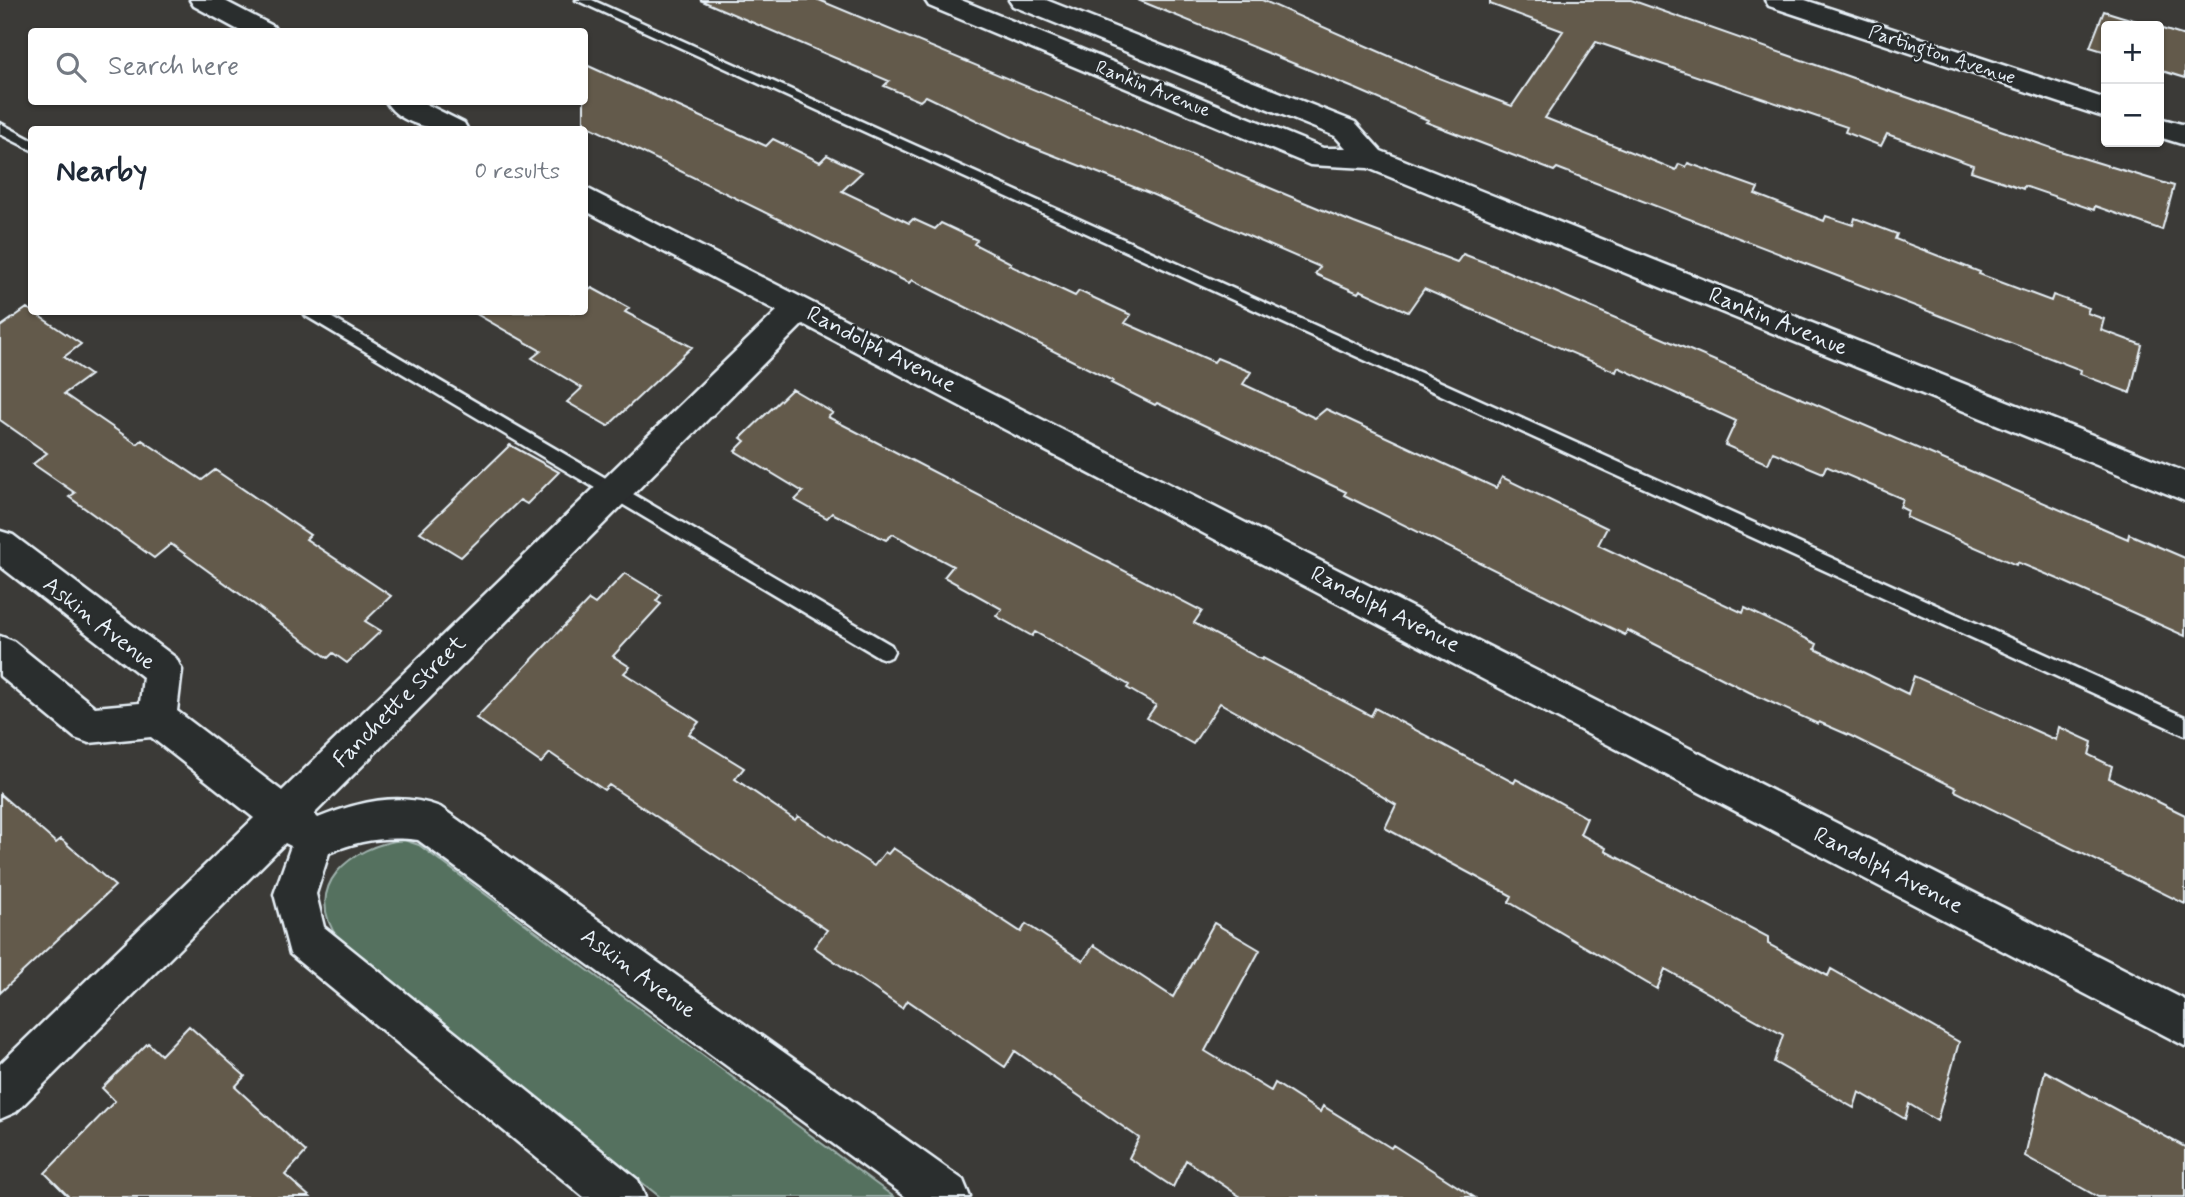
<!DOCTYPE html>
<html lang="en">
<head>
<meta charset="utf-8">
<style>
  body { margin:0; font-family:Mynerve,sans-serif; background:#f2f2f3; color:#1f2937 }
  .controls { position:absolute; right:21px; top:21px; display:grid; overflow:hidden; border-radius:7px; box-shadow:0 2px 5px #0004 }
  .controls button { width:63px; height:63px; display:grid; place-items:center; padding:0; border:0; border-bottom:2px solid #e0e1e3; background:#fff; color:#1f2937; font:35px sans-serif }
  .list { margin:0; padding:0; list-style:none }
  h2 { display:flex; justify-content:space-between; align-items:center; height:91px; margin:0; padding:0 28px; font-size:30px }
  h2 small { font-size:23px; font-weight:400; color:#747a83 }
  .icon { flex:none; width:38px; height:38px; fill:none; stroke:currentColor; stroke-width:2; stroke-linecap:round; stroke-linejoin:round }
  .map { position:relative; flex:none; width:2185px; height:1197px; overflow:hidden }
  .search { position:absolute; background:#fff; box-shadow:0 2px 5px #0004; left:28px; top:28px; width:560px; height:77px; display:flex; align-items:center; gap:18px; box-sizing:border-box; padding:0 24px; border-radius:7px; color:#747a83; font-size:26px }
  .panel { position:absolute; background:#fff; box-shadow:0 2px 5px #0004; left:28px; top:126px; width:560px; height:189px; border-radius:7px }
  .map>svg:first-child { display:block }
  .green { fill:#55715f; stroke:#9eb1ac; stroke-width:2 }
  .building { fill:#635a4b; stroke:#e8f1f8; stroke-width:2 }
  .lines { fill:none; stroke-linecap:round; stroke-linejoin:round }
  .service-casing { stroke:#e8f1f8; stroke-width:5 }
  .minor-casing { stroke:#e8f1f8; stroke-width:5 }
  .service { fill:#2a2d2e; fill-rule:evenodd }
  .minor { fill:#2a2d2e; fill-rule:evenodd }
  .labels { text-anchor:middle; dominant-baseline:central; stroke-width:5; stroke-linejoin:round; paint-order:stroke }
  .far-street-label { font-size:19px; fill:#e8f1f8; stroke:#2a2d2e }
  .street-label { font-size:23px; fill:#e8f1f8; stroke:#2a2d2e }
</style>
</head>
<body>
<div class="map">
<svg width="2185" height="1197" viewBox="0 0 2185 1197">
  <rect width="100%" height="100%" fill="#3b3a37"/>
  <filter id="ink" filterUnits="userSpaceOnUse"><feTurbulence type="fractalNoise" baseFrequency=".0143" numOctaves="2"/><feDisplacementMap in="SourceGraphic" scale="14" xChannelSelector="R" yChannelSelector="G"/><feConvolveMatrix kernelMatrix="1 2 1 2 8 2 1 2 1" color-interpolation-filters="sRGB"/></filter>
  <g filter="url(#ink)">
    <!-- green -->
    <path class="green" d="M404,840L419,845L894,1197H660L339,940C300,887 351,845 404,840Z"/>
    <!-- building -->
    <path class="building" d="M700,0H819L1354,223L1457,262L1463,254L1497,267L2128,539L2129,534L2185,558V636L2058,579L2017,562L2016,565L1906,517L1908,511L1900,507L1903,499L1826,466L1823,473L1773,452L1768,464L1725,445L1736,421L1618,367L1616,372L1424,289L1408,312L1360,290L1358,293L1315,274L1320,267L1149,193L1030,146L926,96L920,101L884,86L889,81Z
      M1138,0H1262L1439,78L1512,106L1563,31L1490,4V0H1631L2060,151L2174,186L2162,230L2095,206L2094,210L2024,186L2023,189L2010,184L1971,171L1973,165L1887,134L1881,146L1845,132L1847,127L1596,42L1545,118L1676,170L1679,164L1686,167L1688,163L1758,188L1755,194L1824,221L1826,216L1853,225L1855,218L1897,234L1895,239L1980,272L1979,274L2051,301L2053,295L2089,308L2087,313L2104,319L2101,330L2142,345L2130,393L2080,374L2081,370L1557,168L1554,171L1426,122L1428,120L1356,89Z
      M2104,11L2120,16L2154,26H2106V52L2090,47Z
      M2159,28L2185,36V78L2159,70Z
      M584,64L766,146L773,139L820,162L827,155L862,172L842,191L909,223L913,219L935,229L941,223L977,240L974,244L1011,263L1009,265L1075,296L1079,291L1131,315L1125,323L1214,362L1217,358L1251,372L1243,384L1315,418L1326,409L1496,488L1502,477L1607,528L1598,545L1743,613L1745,608L1817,644L1815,649L1908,694L1914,676L2056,740L2059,727L2092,742L2089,755L2112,766L2109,778L2185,815V904L1955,791L1956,788L1851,736L1819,722L1818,724L1749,692L1627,630L1625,635L1344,495L1346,492L1157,403L1155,405L1111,383L1113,381L912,280L909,283L584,124Z
      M592,288L629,308L625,312L692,347L608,426L567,402L582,388L532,358L541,351L473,312H584V294Z
      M27,308L81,344L64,357L90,375L64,394L137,444L142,440L202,480L215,470L310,535L306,539L391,596L365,621L381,631L347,663L333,653L328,658L171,544L154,558L69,497L75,493L33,464L47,453L0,420V327Z
      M792,389L833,413L828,417L1202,611L1194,623L1262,660L1263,658L1371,716L1375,708L1514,783L1516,779L1548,796L1587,818L1580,834L1606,848L1605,851L1768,937V944L1828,976L1831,969L1959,1042L1937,1121L1909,1104L1905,1119L1859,1092L1854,1108L1774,1062L1783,1035L1665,969L1657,989L1509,902L1512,896L1385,828L1396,805L1334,767L1220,703L1193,744L1147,718L1156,705L1127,688L1129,685L1035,632L1032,636L996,616L1002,609L944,577L953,566L893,534L886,540L832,513L827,518L795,500L803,492L735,451L745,441L741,438Z
      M510,445L559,472L527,504L520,500L461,557L420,532Z
      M625,573L661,595L656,601L661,604L613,656L630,667L624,673L699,722L689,734L744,768L735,779L795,820L798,816L874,866L885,852L888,854L893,848L1021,932L1026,924L1083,961L1094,945L1173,997L1214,923L1260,950L1205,1051L1271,1091L1275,1083L1320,1112L1323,1106L1391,1148L1393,1145L1474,1197H1241L1186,1160L1173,1187L1129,1158L1139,1138L1015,1051L1005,1067L907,1000L902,1008L814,947L827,930L609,785L604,790L550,753L541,763L476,718L589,600L595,604Z
      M0,794L56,843L61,839L115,886L0,993Z
      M189,1026L245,1076L235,1087L306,1152L285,1175L310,1197H69L45,1173L115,1101L102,1088L148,1043L161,1055Z
      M2045,1071L2185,1147V1197H2098L2025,1156Z"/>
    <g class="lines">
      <defs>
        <path id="service" d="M576,0H592L2185,717V735Z
          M0,123L32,140V150L0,134Z
          M303,312H322L891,645L894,651L891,657L885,659L879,657L306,316Z"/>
        <path id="minor" d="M190,0H223L273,26L277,32H242L194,6Z
          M925,0H961L1323,148H1346L1335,136L1013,6L1009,0H1046L1355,122L1381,151L2185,472V501L1368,168L1310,165L929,6Z
          M1765,0H1805L2106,99V118L1769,6Z
          M386,102H422L464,123L468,130C441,130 402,128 386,102Z
          M2159,118L2185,125V145L2159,137Z
          M584,187L2185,1000V1046L803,324L314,814L318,818C357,802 399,791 440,807L963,1180L970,1197H906L418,840C386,836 359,840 329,853L316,894L324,927L638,1180L645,1197H584L290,954L274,894L291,846L285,843L16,1112L0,1119V1064L254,818L151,737L89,743L75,738L0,676V636L13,641L95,707L140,703L143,677L0,566V531L13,535L176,658L182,670L177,711L282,791L777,311L584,210Z"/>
      </defs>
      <!-- service casing -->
      <use href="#service" class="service-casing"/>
      <!-- minor casing -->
      <use href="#minor" class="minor-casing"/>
      <!-- service -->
      <use href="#service" class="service"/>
      <!-- minor -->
      <use href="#minor" class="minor"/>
    </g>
  </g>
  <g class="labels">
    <!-- far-street labels -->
    <g class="far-street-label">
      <text transform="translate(1942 55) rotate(18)">Partington Avenue</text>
      <text transform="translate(1153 89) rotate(22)">Rankin Avenue</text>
    </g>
    <!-- street labels -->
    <g class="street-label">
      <text transform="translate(1778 322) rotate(22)">Rankin Avenue</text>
      <text transform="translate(881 350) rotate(27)">Randolph Avenue</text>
      <text transform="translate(1385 610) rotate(27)">Randolph Avenue</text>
      <text transform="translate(99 624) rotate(38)">Askin Avenue</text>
      <text transform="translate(400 702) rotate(-45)">Fanchette Street</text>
      <text transform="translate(1888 871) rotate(27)">Randolph Avenue</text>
      <text transform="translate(638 974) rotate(36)">Askin Avenue</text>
    </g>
  </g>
</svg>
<div class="controls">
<button>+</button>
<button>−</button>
</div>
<div class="search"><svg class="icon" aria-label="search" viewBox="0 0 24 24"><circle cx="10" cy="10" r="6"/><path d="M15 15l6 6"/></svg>Search here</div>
<section class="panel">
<h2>Nearby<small>0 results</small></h2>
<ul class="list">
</ul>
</section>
</div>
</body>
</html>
